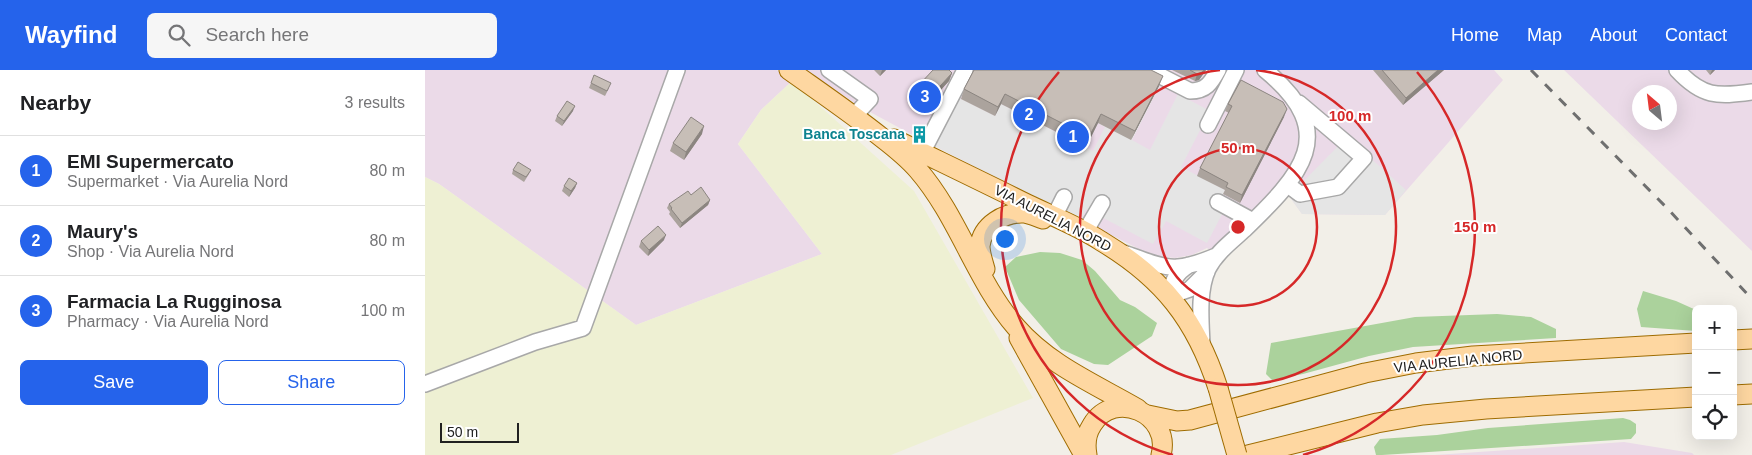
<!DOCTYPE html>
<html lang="en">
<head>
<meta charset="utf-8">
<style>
  body { margin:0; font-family:Arial,sans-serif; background:#f6f6f6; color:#202124 }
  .controls { position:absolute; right:15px; bottom:15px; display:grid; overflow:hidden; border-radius:8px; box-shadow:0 5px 20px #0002 }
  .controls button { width:45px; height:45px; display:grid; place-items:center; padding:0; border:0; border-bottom:1px solid #e0e0e0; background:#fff; color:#202124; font:25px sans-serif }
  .compass { position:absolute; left:1207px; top:15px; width:45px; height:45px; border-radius:50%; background:#fff; box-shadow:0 5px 20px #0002; rotate:332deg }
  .scale { position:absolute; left:15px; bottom:12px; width:79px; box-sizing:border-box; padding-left:5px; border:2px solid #212121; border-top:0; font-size:14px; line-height:18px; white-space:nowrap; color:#212121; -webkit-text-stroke:4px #fff; paint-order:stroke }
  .you { position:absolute; left:579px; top:168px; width:18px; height:18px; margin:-12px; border:4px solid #fff; border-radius:50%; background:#1a73e8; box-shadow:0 0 0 8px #1a73e833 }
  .badge { display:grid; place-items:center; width:32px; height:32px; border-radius:50%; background:#2563eb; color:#fff; font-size:16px; font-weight:700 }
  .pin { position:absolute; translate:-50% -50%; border:2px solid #fff; box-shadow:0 1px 5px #0006 }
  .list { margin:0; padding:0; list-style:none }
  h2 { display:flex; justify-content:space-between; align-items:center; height:65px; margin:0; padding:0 20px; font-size:21px }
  h2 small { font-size:16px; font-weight:400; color:#757577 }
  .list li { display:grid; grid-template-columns:32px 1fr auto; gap:15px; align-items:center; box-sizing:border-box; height:70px; padding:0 20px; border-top:1px solid #e0e0e0 }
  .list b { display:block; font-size:19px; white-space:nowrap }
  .list p { margin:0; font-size:16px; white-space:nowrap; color:#757577 }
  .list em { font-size:16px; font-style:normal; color:#757577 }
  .actions { display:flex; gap:10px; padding:15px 20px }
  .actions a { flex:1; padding:11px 0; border:1px solid #2563eb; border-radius:8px; text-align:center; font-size:18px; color:#2563eb }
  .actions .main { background:#2563eb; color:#fff }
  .icon { flex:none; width:28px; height:28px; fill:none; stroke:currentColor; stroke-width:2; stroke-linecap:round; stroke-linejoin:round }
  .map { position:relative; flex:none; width:1327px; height:385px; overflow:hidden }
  header { display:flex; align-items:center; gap:30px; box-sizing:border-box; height:70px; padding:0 25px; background:#2563eb; color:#fff }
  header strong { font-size:24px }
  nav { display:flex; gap:28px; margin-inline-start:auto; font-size:18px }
  .search { width:350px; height:45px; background:#f6f6f6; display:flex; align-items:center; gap:12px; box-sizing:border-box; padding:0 18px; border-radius:8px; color:#757577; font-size:19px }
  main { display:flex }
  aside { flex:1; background:#fff }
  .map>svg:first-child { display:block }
  .industrial { fill:#ebdae8; fill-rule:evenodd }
  .farmland { fill:#eef0d3 }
  .forest { fill:#abd29c }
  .parking { fill:#e5e5e5 }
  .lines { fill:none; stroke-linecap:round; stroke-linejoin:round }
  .minor-casing { stroke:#a8a8a8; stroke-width:18 }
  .major-casing { stroke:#9f6c00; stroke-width:21 }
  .minor { stroke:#fff; stroke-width:15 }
  .major { stroke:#fed7a1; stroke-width:19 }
  .rail { stroke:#6f6f6f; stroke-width:3; stroke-dasharray:10 10; stroke-linecap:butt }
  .major-bridge-casing { stroke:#9f6c00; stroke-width:21; stroke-linecap:butt }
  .major-bridge { stroke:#fed7a1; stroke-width:19 }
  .wall { fill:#aba39d }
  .shaded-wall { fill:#8b8580 }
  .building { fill:#c7beb7; stroke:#8b8580 }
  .ring { fill:none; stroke:#d62828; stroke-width:2.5 }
  .labels { text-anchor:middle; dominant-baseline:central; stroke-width:4; stroke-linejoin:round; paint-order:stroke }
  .culture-label { font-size:14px; font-weight:bold; fill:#0d838f; stroke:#fff; text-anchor:end }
  .street-label { font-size:14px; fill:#212121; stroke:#fff }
  .centre { fill:#d62828; stroke:#fff; stroke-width:2.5 }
  .ring-label { font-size:15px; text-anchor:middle; font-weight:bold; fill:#d62828; stroke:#fff; stroke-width:4; stroke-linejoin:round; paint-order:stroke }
</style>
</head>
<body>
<header>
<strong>Wayfind</strong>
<div class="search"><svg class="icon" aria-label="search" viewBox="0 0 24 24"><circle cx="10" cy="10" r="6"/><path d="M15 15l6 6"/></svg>Search here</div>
<nav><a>Home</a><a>Map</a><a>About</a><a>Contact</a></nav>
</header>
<main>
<aside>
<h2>Nearby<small>3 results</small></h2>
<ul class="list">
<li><span class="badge">1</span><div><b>EMI Supermercato</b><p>Supermarket · Via Aurelia Nord</p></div><em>80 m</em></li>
<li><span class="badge">2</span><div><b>Maury's</b><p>Shop · Via Aurelia Nord</p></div><em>80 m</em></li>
<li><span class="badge">3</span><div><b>Farmacia La Rugginosa</b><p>Pharmacy · Via Aurelia Nord</p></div><em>100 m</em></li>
</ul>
<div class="actions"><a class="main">Save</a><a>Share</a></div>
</aside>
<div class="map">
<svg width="1327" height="385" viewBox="0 0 1327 385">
  <rect width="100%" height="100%" fill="#f2efe8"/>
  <!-- industrial -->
  <path class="industrial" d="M0,0H352L367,11L336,40L313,74L397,184L211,255L14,114L0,107Z
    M381,0H1069L1078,10L960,145L877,144L864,126L797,190L782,178L767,185L750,188L732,186L716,180L484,63L434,36Z
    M1139,0H1327V181ZM1214,22H1244V52H1214Z
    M1199,372L1267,383L1269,385H1010Z"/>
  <!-- farmland -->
  <path class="farmland" d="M367,11L489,121L608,328L466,385H0V107L14,114L211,255L397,184L313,74L336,40Z"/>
  <!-- forest -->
  <path class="forest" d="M615,182L635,183L657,190L670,201L695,230L710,237L732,253L727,266L683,295L669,294L636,279L594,230L580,197L591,187Z
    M1218,221L1251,231L1271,240V261L1216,257L1212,239Z
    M1072,244L1106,247L1131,259V268L988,277L944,286L878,304L847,310L841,304L846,273L990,247Z
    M1198,348L1205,350L1211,354V363L1206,369L957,385H951L949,377L955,369L1012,365L1063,358Z"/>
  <!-- parking -->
  <path class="parking" d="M705,0L735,15L707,70L725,80L753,24L785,41L756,97L800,120L797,127L804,131L782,173L741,151L728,174L661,139L656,150L510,76L534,28L570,46L576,34L668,81L680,57L673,53L668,63L595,26Z
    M922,67L981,120L960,145L877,144L864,126Z"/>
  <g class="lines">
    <defs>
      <path id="minor" d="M404,0L445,29L429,46
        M724,0L765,21C781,21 786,13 793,0
        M1252,0C1277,27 1292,27 1327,22
        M783,55L811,0
        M497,83L540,0
        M863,115L875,124L913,117L939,88L874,33
        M793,132L828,151
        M629,147L639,127
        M660,162L677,133
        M699,183C714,188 737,199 753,197C766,196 779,191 791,186
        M764,195C751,203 747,211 745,226L765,219L782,202
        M777,274C776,251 773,221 783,199C791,183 806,172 819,160C876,105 917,63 840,0
        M0,314L110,272L158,258L252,0"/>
      <path id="major" d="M364,0C395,22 426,43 456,67C469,77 482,87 493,100C533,146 551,211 591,257C624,295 670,314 713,339
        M469,69C514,91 558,112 602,134C627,146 653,156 676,171C738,208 771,250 793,318
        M560,199C558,192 555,183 555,176C557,155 580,142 599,143C605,144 612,147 618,149
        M594,268L659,385
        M1308,270L1327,269
        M1308,325L1327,324
        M723,345L752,351L765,350L940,303L991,293L1048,286L1271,273
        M662,385C660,374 661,364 667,355C689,318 747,344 736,385
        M823,385L952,353L998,345L1061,339L1271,327"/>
    </defs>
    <!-- minor casing -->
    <use href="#minor" class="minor-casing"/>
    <!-- major casing -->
    <use href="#major" class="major-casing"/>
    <!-- minor -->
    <use href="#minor" class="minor"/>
    <!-- major -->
    <use href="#major" class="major"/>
    <!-- rail -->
    <path class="rail" d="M1106,0L1241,137L1327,229"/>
    <defs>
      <path id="major-bridge" d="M793,318L812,385"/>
    </defs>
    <!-- major-bridge casing -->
    <use href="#major-bridge" class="major-bridge-casing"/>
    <!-- major-bridge -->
    <use href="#major-bridge" class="major-bridge"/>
  </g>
  <!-- wall -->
  <path class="wall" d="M449,0H461L455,6Z
    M747,0H781L774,10L770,11Z
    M948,0H1019L978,35Z
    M1281,0H1290L1285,5Z
    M527,3L524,11L503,34L492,22L494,15Z
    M166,13L184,18L180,26L164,18Z
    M734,16L706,70L673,53L661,77L576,34L570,46L536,29L539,19Z
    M803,34L859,47L815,133L798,124L800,120L772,106L775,98L804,43L800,41Z
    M148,41L137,56L130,51L132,46Z
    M277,64L259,90L245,81L248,73Z
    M88,100H106L104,104L99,112L87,104Z
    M152,113L150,118L144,127L137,121L139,116Z
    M266,125L285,130L283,135L255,158L244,144L245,142L242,138L244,134Z
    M239,170L223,186L214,177L216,171Z"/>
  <!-- shaded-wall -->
  <path class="shaded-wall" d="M457,0H461L455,6Z
    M779,0H781L774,10L770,11L772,4Z
    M1013,0H1019L978,35L981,28Z
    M1287,0H1290L1285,5Z
    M527,3L524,11L503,34L506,26Z
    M738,6L734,16L706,70L710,61Z
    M580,24L576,34L570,46L573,37Z
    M150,36L148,41L137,56L139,51Z
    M862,39L859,47L815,133L817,125Z
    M676,44L673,53L661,77L664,67Z
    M279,56L277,64L259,90L261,82Z
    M152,113L150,118L144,127L146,121Z
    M285,130L283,135L255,158L257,153Z
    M241,165L239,170L223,186L224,180Z"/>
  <!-- building -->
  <path class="building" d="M508,0H524L527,3L506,26L494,15Z
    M549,0H726L738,6L710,61L676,44L664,67L580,24L573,37L539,19Z
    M765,0H779L777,2L772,4Z
    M957,0H1013L981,28Z
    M169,5L186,13L182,21L166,13Z
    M816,10L858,32L862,39L817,125L801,117L803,113L775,98L807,36L803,34Z
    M142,31L150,36L139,51L132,46Z
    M266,47L279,56L261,82L248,73Z
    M93,92L106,100L101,107L88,100Z
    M144,108L152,113L146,121L139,116Z
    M276,117L285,130L257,153L246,139L247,138L244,134L263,121L266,125Z
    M233,156L241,165L224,180L216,171Z"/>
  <!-- distance rings -->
  <g class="ring">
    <circle cx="813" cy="157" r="79"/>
    <path d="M831 0A158 158 0 1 1 795 0"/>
    <path d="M748 385A237 237 0 0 1 634 2M992 2A237 237 0 0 1 878 385"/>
  </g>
  <!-- icons -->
  <defs>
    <symbol id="building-bare" viewBox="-9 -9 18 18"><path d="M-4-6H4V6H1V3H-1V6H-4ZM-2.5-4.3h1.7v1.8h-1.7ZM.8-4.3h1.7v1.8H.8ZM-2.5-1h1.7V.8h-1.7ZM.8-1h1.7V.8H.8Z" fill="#0f9aa8" stroke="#fff" stroke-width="2.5" paint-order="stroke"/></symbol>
  </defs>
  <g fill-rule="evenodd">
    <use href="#building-bare" x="482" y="52" width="25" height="25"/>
  </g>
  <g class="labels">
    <!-- culture labels -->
    <g class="culture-label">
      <text x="480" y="64">Banca Toscana</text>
    </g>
    <!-- street labels -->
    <g class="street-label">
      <text transform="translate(628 148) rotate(27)">VIA AURELIA NORD</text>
      <text transform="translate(1033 291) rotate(-6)">VIA AURELIA NORD</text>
    </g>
  </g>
  <circle cx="813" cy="157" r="8" class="centre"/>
  <g class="ring-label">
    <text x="925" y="51">100 m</text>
    <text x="813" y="83">50 m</text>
    <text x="1050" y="162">150 m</text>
  </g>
</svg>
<div class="controls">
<button>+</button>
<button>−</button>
<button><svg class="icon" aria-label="locate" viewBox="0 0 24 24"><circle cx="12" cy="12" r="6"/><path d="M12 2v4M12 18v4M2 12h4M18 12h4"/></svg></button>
</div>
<svg class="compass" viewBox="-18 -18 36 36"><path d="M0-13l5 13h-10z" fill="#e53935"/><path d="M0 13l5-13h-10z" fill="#757577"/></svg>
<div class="scale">50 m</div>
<div class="you"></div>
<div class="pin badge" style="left:648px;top:67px">1</div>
<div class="pin badge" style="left:604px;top:45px">2</div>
<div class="pin badge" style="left:500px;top:27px">3</div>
</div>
</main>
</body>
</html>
